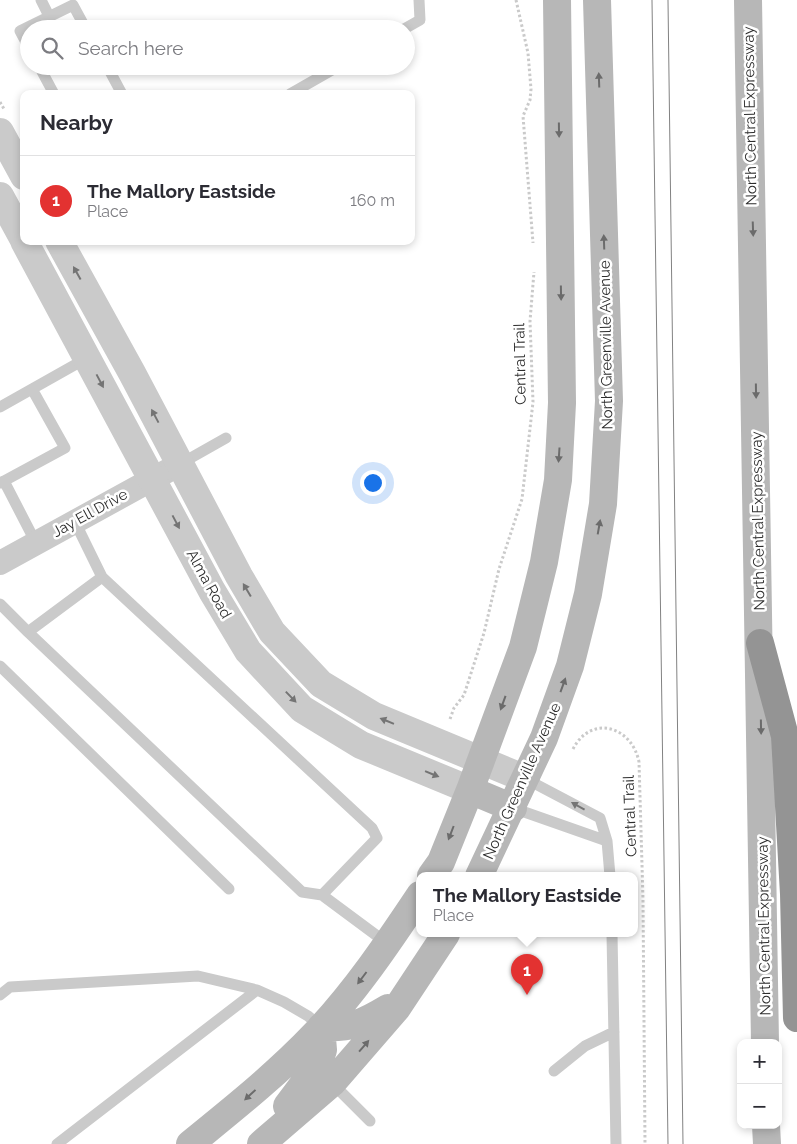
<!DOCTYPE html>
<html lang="en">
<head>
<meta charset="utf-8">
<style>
  body { margin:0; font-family:Raleway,sans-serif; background:#f7f7f7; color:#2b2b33 }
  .controls { position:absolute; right:15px; bottom:15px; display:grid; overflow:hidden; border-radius:10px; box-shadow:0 2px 8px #0003 }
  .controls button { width:45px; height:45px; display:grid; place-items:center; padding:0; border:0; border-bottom:1px solid #e1e1e2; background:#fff; color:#2b2b33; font:25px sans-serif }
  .you { position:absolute; left:372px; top:482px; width:18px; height:18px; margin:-12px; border:4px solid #fff; border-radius:50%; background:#1a73e8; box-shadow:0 0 0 8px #1a73e833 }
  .badge { display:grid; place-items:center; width:32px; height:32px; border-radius:50%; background:#e33231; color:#fff; font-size:16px; font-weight:700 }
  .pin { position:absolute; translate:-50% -41px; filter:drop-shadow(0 1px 2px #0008) }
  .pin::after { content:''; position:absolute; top:26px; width:18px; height:15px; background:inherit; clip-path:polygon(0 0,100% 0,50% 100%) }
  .popup { position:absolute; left:416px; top:872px; width:222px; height:65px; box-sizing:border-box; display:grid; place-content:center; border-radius:10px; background:#fff; filter:drop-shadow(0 1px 4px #0005); font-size:16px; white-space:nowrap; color:#7c7c81 }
  .popup b { font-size:19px; color:#2b2b33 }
  .popup::after { content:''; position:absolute; left:50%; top:100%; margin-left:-10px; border:10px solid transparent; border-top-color:#fff }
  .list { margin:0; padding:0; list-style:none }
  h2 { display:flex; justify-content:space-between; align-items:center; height:65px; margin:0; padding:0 20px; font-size:21px }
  h2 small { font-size:16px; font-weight:400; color:#7c7c81 }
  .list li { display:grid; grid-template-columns:32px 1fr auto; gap:15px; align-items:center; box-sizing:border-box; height:90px; padding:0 20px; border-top:1px solid #e1e1e2 }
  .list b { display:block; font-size:19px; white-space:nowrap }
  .list p { margin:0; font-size:16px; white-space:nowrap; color:#7c7c81 }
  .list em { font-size:16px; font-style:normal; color:#7c7c81 }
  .icon { flex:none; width:28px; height:28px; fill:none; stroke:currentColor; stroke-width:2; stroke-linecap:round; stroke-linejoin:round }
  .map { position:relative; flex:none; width:797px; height:1144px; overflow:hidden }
  .search { position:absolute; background:#fff; box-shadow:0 2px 8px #0003; left:20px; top:20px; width:395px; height:55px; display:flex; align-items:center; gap:12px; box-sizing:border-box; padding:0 18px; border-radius:28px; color:#7c7c81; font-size:19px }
  .panel { position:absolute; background:#fff; box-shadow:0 2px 8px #0003; left:20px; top:90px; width:395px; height:155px; border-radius:10px }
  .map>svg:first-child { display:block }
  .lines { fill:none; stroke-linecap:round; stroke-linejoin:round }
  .path { stroke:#cacaca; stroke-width:3; stroke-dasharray:2.5 2.5; stroke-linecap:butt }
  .service { stroke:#cacaca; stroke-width:11 }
  .minor { stroke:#cacaca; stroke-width:24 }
  .tertiary { stroke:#cacaca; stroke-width:28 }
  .secondary { stroke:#b7b7b7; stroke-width:28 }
  .motorway { stroke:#949494; stroke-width:28 }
  .tram { stroke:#828282; stroke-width:1 }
  .oneway { fill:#6b6b6b }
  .oneway2 { fill:#747474 }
  .labels { text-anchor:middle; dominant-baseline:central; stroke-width:5; stroke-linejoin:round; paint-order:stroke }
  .street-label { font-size:15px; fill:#2d2d2d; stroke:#fff }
</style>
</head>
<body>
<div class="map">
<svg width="797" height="1144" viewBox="0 0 797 1144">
  <rect width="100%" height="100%" fill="#fff"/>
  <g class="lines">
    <!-- path -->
    <path class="path" d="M516,0L528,53L531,89L530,100L523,116L533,243
      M0,102L4,109
      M450,719L454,708L464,695L484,633L499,569L522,499L533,402L530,321L534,272
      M573,749C591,714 632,726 639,762L643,899L645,1144"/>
    <!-- service -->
    <path class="service" d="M41,0L49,16
      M404,29L420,20L419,0
      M29,48L20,31L73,5L86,29
      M39,66L54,94
      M107,66L122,94
      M290,94L339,66
      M0,407L87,358
      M180,464L226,438
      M4,481L65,448L32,389
      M0,483L4,481L36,543
      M0,604L28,632L102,577
      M28,632L302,892L322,895L377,838L372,828L102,577L75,522
      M0,666L229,889
      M526,779L600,818L607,841L610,876
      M513,808L607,841
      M322,895L388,944
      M612,934L616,1144
      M0,995L10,987L198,976L257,990L284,1002L308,1016L321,1027
      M554,1071L585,1046L614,1032
      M332,1083L370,1121
      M57,1144L257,990"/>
    <!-- minor -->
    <path class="minor" d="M0,563L180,464"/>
    <!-- tertiary -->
    <path class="tertiary" d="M0,132L24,176
      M0,196L24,240
      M24,241L212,591L248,651L302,709L361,745L470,790
      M59,241L132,373L239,576L272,632L321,684L374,716L526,779"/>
    <!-- secondary -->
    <path class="secondary" d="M748,0L765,1043
      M470,790L513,808
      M431,876L441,862L470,790L523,647L544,562L558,480L562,403L557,0
      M479,876L544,738L570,666L588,594L603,504L609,401L597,0
      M287,1106L317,1066L323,1050L321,1027C351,1029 363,1023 388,1008
      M766,1125L767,1144
      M190,1144C233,1109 277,1074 315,1034C355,992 388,943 420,895
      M261,1144L332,1083L397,1008L446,934"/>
    <!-- motorway -->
    <path class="motorway" d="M760,643L785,736L794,894L797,1018"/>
    <!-- tram -->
    <path class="tram" d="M652,0L668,1144
      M668,0L683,1144"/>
  </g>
  <!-- one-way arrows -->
  <defs><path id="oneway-solid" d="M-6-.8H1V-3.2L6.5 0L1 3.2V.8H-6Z" transform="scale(1.25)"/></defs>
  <g class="oneway">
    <use href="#oneway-solid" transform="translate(599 80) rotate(-92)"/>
    <use href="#oneway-solid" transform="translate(559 130) rotate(89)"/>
    <use href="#oneway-solid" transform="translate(753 229) rotate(88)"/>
    <use href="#oneway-solid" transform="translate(604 242) rotate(-92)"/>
    <use href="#oneway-solid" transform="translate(561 293) rotate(89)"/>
    <use href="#oneway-solid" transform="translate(756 391) rotate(89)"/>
    <use href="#oneway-solid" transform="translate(559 455) rotate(94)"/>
    <use href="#oneway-solid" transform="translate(599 527) rotate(-80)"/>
    <use href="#oneway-solid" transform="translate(563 685) rotate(-70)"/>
    <use href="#oneway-solid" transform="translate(503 703) rotate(110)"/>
    <use href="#oneway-solid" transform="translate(761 727) rotate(89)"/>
    <use href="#oneway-solid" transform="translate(451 833) rotate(111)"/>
    <use href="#oneway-solid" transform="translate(362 978) rotate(127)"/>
    <use href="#oneway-solid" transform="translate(364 1046) rotate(-49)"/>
    <use href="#oneway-solid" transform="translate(250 1095) rotate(137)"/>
  </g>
  <g class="oneway2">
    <use href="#oneway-solid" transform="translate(77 273) rotate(-119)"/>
    <use href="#oneway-solid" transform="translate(100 381) rotate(62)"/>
    <use href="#oneway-solid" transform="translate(155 416) rotate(-118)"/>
    <use href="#oneway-solid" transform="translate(176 522) rotate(62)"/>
    <use href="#oneway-solid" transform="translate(247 590) rotate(-121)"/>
    <use href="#oneway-solid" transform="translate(291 697) rotate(46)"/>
    <use href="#oneway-solid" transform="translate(387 721) rotate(-158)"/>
    <use href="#oneway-solid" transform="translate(432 774) rotate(22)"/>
    <use href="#oneway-solid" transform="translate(578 806) rotate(-151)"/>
  </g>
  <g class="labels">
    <!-- street labels -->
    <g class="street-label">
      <text transform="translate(750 116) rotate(-91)">North Central Expressway</text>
      <text transform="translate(606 345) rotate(-91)">North Greenville Avenue</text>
      <text transform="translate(520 364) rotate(-91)">Central Trail</text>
      <text transform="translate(90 513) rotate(-29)">Jay Ell Drive</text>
      <text transform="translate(758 521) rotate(-91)">North Central Expressway</text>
      <text transform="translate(209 584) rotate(61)">Alma Road</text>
      <text transform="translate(522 781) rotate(-66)">North Greenville Avenue</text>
      <text transform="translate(630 816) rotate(-92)">Central Trail</text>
      <text transform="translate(764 926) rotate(-91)">North Central Expressway</text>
    </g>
  </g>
</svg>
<div class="controls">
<button>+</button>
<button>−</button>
</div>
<div class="you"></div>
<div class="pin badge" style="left:527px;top:995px">1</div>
<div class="popup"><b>The Mallory Eastside</b>Place</div>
<div class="search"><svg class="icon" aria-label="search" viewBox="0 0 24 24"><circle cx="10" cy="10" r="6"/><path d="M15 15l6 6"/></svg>Search here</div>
<section class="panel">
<h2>Nearby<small></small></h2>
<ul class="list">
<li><span class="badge">1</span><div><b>The Mallory Eastside</b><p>Place</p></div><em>160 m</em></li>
</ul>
</section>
</div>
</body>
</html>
